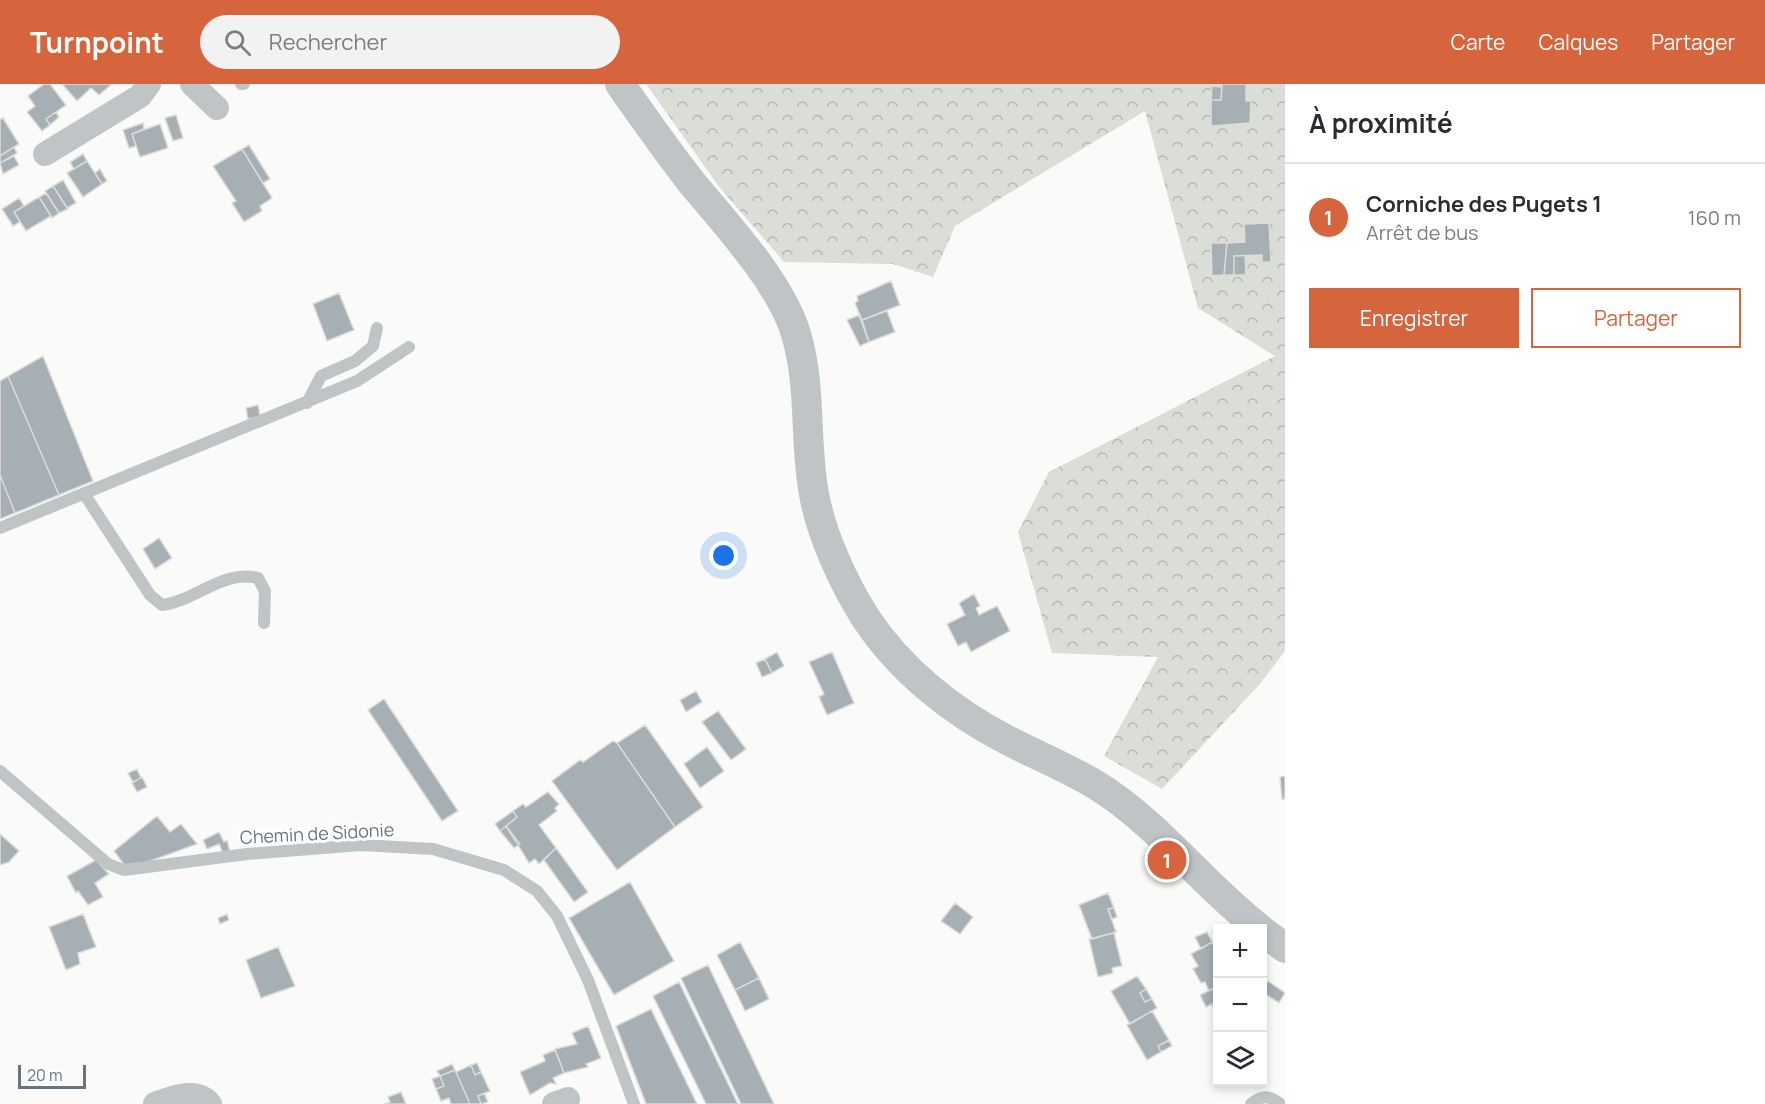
<!DOCTYPE html>
<html lang="fr">
<head>
<meta charset="utf-8">
<style>
  body { margin:0; font-family:Manrope,sans-serif; background:#f2f2f3; color:#2b2b33 }
  .controls { position:absolute; right:18px; bottom:18px; display:grid; overflow:hidden; border-radius:0px; box-shadow:0 3px 9px #0003 }
  .controls button { width:54px; height:54px; display:grid; place-items:center; padding:0; border:0; border-bottom:2px solid #e1e1e2; background:#fff; color:#2b2b33; font:30px sans-serif }
  .scale { position:absolute; left:18px; bottom:15px; width:68px; box-sizing:border-box; padding-left:6px; border:3px solid #667580; border-top:0; font-size:16px; line-height:21px; white-space:nowrap; color:#667580; -webkit-text-stroke:4px #fff; paint-order:stroke }
  .you { position:absolute; left:724px; top:472px; width:21px; height:21px; margin:-15px; border:4px solid #fff; border-radius:50%; background:#1a73e8; box-shadow:0 0 0 9px #1a73e833 }
  .badge { display:grid; place-items:center; width:39px; height:39px; border-radius:50%; background:#d6643c; color:#fff; font-size:20px; font-weight:700 }
  .pin { position:absolute; translate:-50% -50%; border:3px solid #fff; box-shadow:0 2px 6px #0006 }
  .list { margin:0; padding:0; list-style:none }
  h2 { display:flex; justify-content:space-between; align-items:center; height:78px; margin:0; padding:0 24px; font-size:26px }
  h2 small { font-size:20px; font-weight:400; color:#7c7c81 }
  .list li { display:grid; grid-template-columns:39px 1fr auto; gap:18px; align-items:center; box-sizing:border-box; height:108px; padding:0 24px; border-top:2px solid #e1e1e2 }
  .list b { display:block; font-size:22px; white-space:nowrap }
  .list p { margin:0; font-size:20px; white-space:nowrap; color:#7c7c81 }
  .list em { font-size:20px; font-style:normal; color:#7c7c81 }
  .actions { display:flex; gap:12px; padding:18px 24px }
  .actions a { flex:1; padding:14px 0; border:2px solid #d6643c; border-radius:0px; text-align:center; font-size:21px; color:#d6643c }
  .actions .main { background:#d6643c; color:#fff }
  .icon { flex:none; width:33px; height:33px; fill:none; stroke:currentColor; stroke-width:2; stroke-linecap:round; stroke-linejoin:round }
  .map { position:relative; flex:none; width:1285px; height:1020px; overflow:hidden }
  header { display:flex; align-items:center; gap:36px; box-sizing:border-box; height:84px; padding:0 30px; background:#d6643c; color:#fff }
  header strong { font-size:28px }
  nav { display:flex; gap:33px; margin-inline-start:auto; font-size:21px }
  .search { width:420px; height:54px; background:#f2f2f3; display:flex; align-items:center; gap:15px; box-sizing:border-box; padding:0 21px; border-radius:33px; color:#7c7c81; font-size:22px }
  main { display:flex }
  aside { flex:1; background:#fff }
  .map>svg:first-child { display:block }
  .forest { fill:url(#forest-crowns) }
  .building { fill:#a6afb4; stroke:#dcdcda; stroke-width:1.5 }
  .lines { fill:none; stroke-linecap:round; stroke-linejoin:round }
  .service { stroke:#bfc4c7; stroke-width:12 }
  .minor { stroke:#bfc4c7; stroke-width:24 }
  .tertiary { stroke:#bfc4c7; stroke-width:30 }
  .labels { text-anchor:middle; dominant-baseline:central; stroke-width:6; stroke-linejoin:round; paint-order:stroke }
  .street-label { font-size:18px; fill:#667580; stroke:#fff }
</style>
</head>
<body>
<header>
<strong>Turnpoint</strong>
<div class="search"><svg class="icon" aria-label="search" viewBox="0 0 24 24"><circle cx="10" cy="10" r="6"/><path d="M15 15l6 6"/></svg>Rechercher</div>
<nav><a>Carte</a><a>Calques</a><a>Partager</a></nav>
</header>
<main>
<div class="map">
<svg width="1285" height="1020" viewBox="0 0 1285 1020">
  <defs>
    <pattern id="forest-crowns" width="20" height="18" patternUnits="userSpaceOnUse" patternTransform="scale(1.5)"><rect width="20" height="18" fill="#daded7"/><path d="M2 6a3 3 0 1 1 6 0M12 15a3 3 0 1 1 6 0" fill="none" stroke="#b5b9b4"/></pattern>
  </defs>
  <rect width="100%" height="100%" fill="#fafaf8"/>
  <!-- forest -->
  <path class="forest" d="M646,0H1285V567L1259,601L1162,705L1104,672L1158,573L1052,569L1018,448L1049,388L1275,272L1198,224L1145,27L955,142L933,193L893,180L784,178L720,104Z"/>
  <!-- building -->
  <path class="building" d="M44,0H50L66,21L46,35L50,41L42,47L27,28L35,22L28,12Z
    M62,0H112L99,11L91,4L77,17Z
    M1222,0H1246V17H1251L1250,39L1211,42V16H1221Z
    M1212,2L1222,3L1221,16H1211Z
    M56,28L59,33L50,41L46,35Z
    M176,31L183,54L173,57L165,34Z
    M3,34L19,60L0,72V36Z
    M143,39L144,45L132,50L136,62L129,64L123,46Z
    M160,40L168,64L140,73L132,50Z
    M249,61L270,95L263,99L242,65Z
    M14,63L17,69L0,79V72Z
    M242,65L272,114L260,122L262,127L244,138L232,119L236,117L213,82Z
    M83,70L87,77L74,85L70,78Z
    M14,72L19,81L3,90L0,79Z
    M87,77L102,100L83,113L67,89Z
    M100,85L107,97L102,100L95,89Z
    M63,96L76,119L67,124L53,102Z
    M53,102L68,125L59,129L45,107Z
    M46,109L59,129L52,134L39,113Z
    M39,113L51,132L26,147L14,128Z
    M19,114L24,122L14,128L20,138L13,142L2,125Z
    M1269,139L1271,178H1262V171L1234,172V191H1224L1227,159L1245,158L1244,140Z
    M1211,159H1227L1224,191L1212,192Z
    M1234,172H1245L1246,191H1234Z
    M891,197L900,221L862,236L855,219L858,217L857,212Z
    M339,209L354,246L327,257L313,220Z
    M887,227L895,248L869,258L862,236Z
    M859,231L869,258L860,262L847,236Z
    M43,272L93,397L59,411L8,292Z
    M8,292L59,411L15,429L0,391V297Z
    M258,321L260,332L248,335L246,324Z
    M0,391L15,429L0,435Z
    M159,454L172,474L155,485L143,465Z
    M974,510L980,522L976,524L979,531L997,522L1010,547L971,568L966,558L958,562L947,540L965,531L959,519Z
    M777,568L784,582L772,589L765,575Z
    M832,568L854,619L827,631L819,613L824,610L809,578Z
    M765,575L772,589L762,593L756,579Z
    M696,607L702,618L686,628L680,616Z
    M384,615L458,727L442,737L368,626Z
    M718,627L746,665L731,676L702,638Z
    M645,641L703,723L675,743L617,659Z
    M613,657L617,659L675,743L617,786L552,697L580,676L583,678Z
    M707,663L724,687L700,704L684,680Z
    M137,685L141,694L133,698L128,689Z
    M1285,692V715H1282L1280,693Z
    M142,693L147,703L137,708L132,699Z
    M548,708L559,720L555,724L557,727L539,741L556,764L539,780L535,775L529,779L506,742L517,733L513,727L523,720L526,723Z
    M513,727L517,733L500,747L495,740Z
    M157,732L170,748L181,740L197,760L145,779L125,782L114,767Z
    M506,742L520,760L514,764L500,747Z
    M219,748L224,758L227,756L230,768L223,769L219,760L207,765L203,756Z
    M0,750L19,767L9,778L0,781Z
    M556,764L588,808L574,818L544,776Z
    M96,776L109,790L95,799L103,813L88,821L78,807L76,809L67,792Z
    M630,798L674,877L614,911L569,834Z
    M1108,809L1114,824L1108,825L1116,848L1092,855L1079,821Z
    M955,819L973,833L960,850L941,837Z
    M1114,824L1117,833L1112,835L1108,825Z
    M83,830L96,863L78,869L80,880L66,886L49,843Z
    M227,830L229,836L220,840L218,834Z
    M1207,848L1212,858L1201,865L1195,853Z
    M1114,849L1122,882L1112,884L1113,889L1098,893L1089,855Z
    M740,858L759,894L735,906L717,871Z
    M1212,858L1218,868V902L1209,907L1205,898L1201,899L1193,885L1198,882L1191,870Z
    M278,863L295,902L261,914L246,876Z
    M708,881L774,1020H741L681,894Z
    M1137,892L1146,905L1140,909L1145,918L1152,915L1157,924L1130,940L1111,907Z
    M759,894L769,915L745,927L735,906Z
    M1268,897L1285,909L1279,919L1262,908Z
    M679,898L738,1020H706L653,912Z
    M1218,902V930L1212,920L1206,923L1200,911Z
    M1146,905L1152,915L1145,918L1140,909Z
    M651,925L697,1020H646L616,942Z
    M1152,927L1169,956L1158,962L1161,968L1147,976L1127,941Z
    M588,942L601,974L586,980L588,983L564,989L555,965L577,960L572,949Z
    M1169,956L1172,962L1161,968L1158,962Z
    M555,966L564,989L553,994L556,1000L550,999L530,1011L520,988L545,977L543,971Z
    M477,979L481,988L475,991L471,981Z
    M452,980L455,986L440,992L437,987Z
    M471,981L475,991L481,988L490,1007L478,1012L481,1020H470L456,988Z
    M455,986L456,988L470,1020H451L449,1014L441,1017L436,1005L444,1002L440,992Z
    M440,992L444,1002L436,1005L432,995Z
    M401,1008L406,1020H384L390,1018L388,1013Z
    M484,1009L488,1018L481,1020L478,1012Z"/>
  <g class="lines">
    <!-- service -->
    <path class="service" d="M241,0H244
      M307,319L321,292L355,277L373,262L377,244
      M85,411L150,511L162,521C195,517 224,485 258,494L265,507L264,539
      M0,444L357,297L409,263
      M0,687L108,780L124,786L247,770L361,761L433,765L504,786L537,807L557,832L588,896L634,1020
      M1251,1020C1262,1011 1269,1011 1280,1020"/>
    <!-- minor -->
    <path class="minor" d="M192,0L217,24
      M45,70L140,12L149,0
      M155,1020C171,1014 197,1003 210,1020
      M554,1020L568,1015"/>
    <!-- tertiary -->
    <path class="tertiary" d="M620,0C643,33 667,67 692,99C726,140 781,199 796,250C812,304 804,356 814,410C821,450 843,498 865,533C899,585 951,627 1007,656C1036,671 1068,684 1096,701C1158,739 1202,800 1259,844
      M1262,847L1285,864"/>
  </g>
  <g class="labels">
    <!-- street labels -->
    <g class="street-label">
      <text transform="translate(317 749) rotate(-3)">Chemin de Sidonie</text>
    </g>
  </g>
</svg>
<div class="controls">
<button>+</button>
<button>−</button>
<button><svg class="icon" aria-label="layers" viewBox="0 0 24 24"><path d="M12 4l9 5-9 5-9-5zM3 14l9 5 9-5"/></svg></button>
</div>
<div class="scale">20 m</div>
<div class="you"></div>
<div class="pin badge" style="left:1167px;top:776px">1</div>
</div>
<aside>
<h2>À proximité<small></small></h2>
<ul class="list">
<li><span class="badge">1</span><div><b>Corniche des Pugets 1</b><p>Arrêt de bus</p></div><em>160 m</em></li>
</ul>
<div class="actions"><a class="main">Enregistrer</a><a>Partager</a></div>
</aside>
</main>
</body>
</html>
